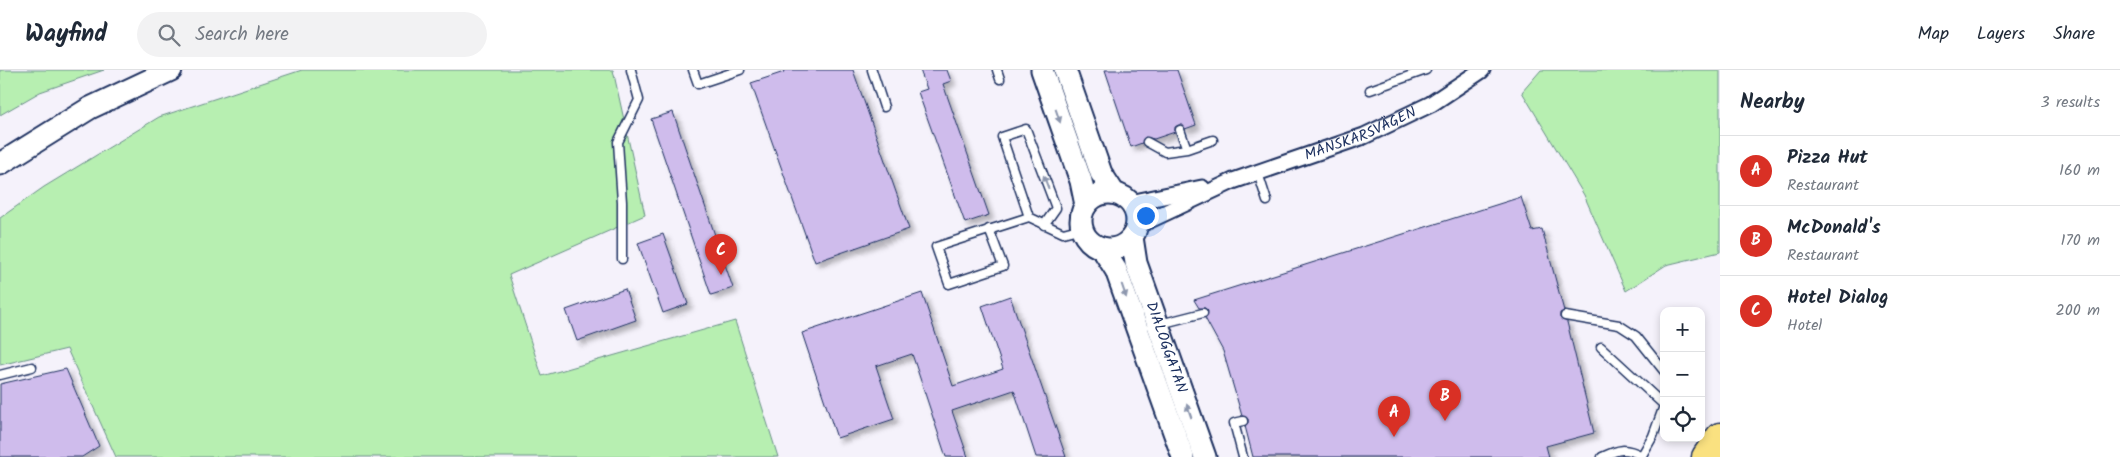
<!DOCTYPE html>
<html lang="en">
<head>
<meta charset="utf-8">
<style>
  body { margin:0; font-family:Kalam,sans-serif; background:#f2f2f3; color:#1f2937 }
  .controls { position:absolute; right:15px; bottom:15px; display:grid; overflow:hidden; border-radius:10px; box-shadow:0 2px 8px #0003 }
  .controls button { width:45px; height:45px; display:grid; place-items:center; padding:0; border:0; border-bottom:1px solid #e0e1e3; background:#fff; color:#1f2937; font:25px sans-serif }
  .you { position:absolute; left:1145px; top:145px; width:18px; height:18px; margin:-12px; border:4px solid #fff; border-radius:50%; background:#1a73e8; box-shadow:0 0 0 8px #1a73e833 }
  .badge { display:grid; place-items:center; width:32px; height:32px; border-radius:50%; background:#d93025; color:#fff; font-size:16px; font-weight:700 }
  .pin { position:absolute; translate:-50% -41px; filter:drop-shadow(0 1px 2px #0008) }
  .pin::after { content:''; position:absolute; top:26px; width:18px; height:15px; background:inherit; clip-path:polygon(0 0,100% 0,50% 100%) }
  .list { margin:0; padding:0; list-style:none }
  h2 { display:flex; justify-content:space-between; align-items:center; height:65px; margin:0; padding:0 20px; font-size:21px }
  h2 small { font-size:16px; font-weight:400; color:#747a83 }
  .list li { display:grid; grid-template-columns:32px 1fr auto; gap:15px; align-items:center; box-sizing:border-box; height:70px; padding:0 20px; border-top:1px solid #e0e1e3 }
  .list b { display:block; font-size:19px; white-space:nowrap }
  .list p { margin:0; font-size:16px; white-space:nowrap; color:#747a83 }
  .list em { font-size:16px; font-style:normal; color:#747a83 }
  .icon { flex:none; width:28px; height:28px; fill:none; stroke:currentColor; stroke-width:2; stroke-linecap:round; stroke-linejoin:round }
  .map { position:relative; flex:none; width:1720px; height:387px; overflow:hidden }
  header { display:flex; align-items:center; gap:30px; box-sizing:border-box; height:70px; padding:0 25px; background:#fff; border-bottom:1px solid #e0e1e3 }
  header strong { font-size:24px }
  nav { display:flex; gap:28px; margin-inline-start:auto; font-size:18px }
  .search { width:350px; height:45px; background:#f2f2f3; display:flex; align-items:center; gap:12px; box-sizing:border-box; padding:0 18px; border-radius:28px; color:#747a83; font-size:19px }
  main { display:flex }
  aside { flex:1; background:#fff }
  .map>svg:first-child { display:block }
  .green { fill:#b7efb1; stroke:#698f88 }
  .building { fill:#cfbcec; stroke:#1b2f5e; filter:url(#shadow) }
  .lines { fill:none; stroke-linecap:round; stroke-linejoin:round }
  .lane-casing { stroke:#1b2f5e; stroke-width:11 }
  .street-casing { stroke:#1b2f5e; stroke-width:19 }
  .secondary-casing { stroke:#1b2f5e; stroke-width:25 }
  .highway-casing { stroke:#1b2f5e; stroke-width:31 }
  .lane { stroke:#fff; stroke-width:8 }
  .street { stroke:#fff; stroke-width:15 }
  .secondary { stroke:#fff; stroke-width:21 }
  .highway { stroke:#fae180; stroke-width:28 }
  .oneway { fill:#8d97ae }
  .labels { text-anchor:middle; dominant-baseline:central; stroke-width:4; stroke-linejoin:round; paint-order:stroke }
  .street-label { font-size:15px; fill:#1b2f5e; stroke:#fff }
</style>
</head>
<body>
<header>
<strong>Wayfind</strong>
<div class="search"><svg class="icon" aria-label="search" viewBox="0 0 24 24"><circle cx="10" cy="10" r="6"/><path d="M15 15l6 6"/></svg>Search here</div>
<nav><a>Map</a><a>Layers</a><a>Share</a></nav>
</header>
<main>
<div class="map">
<svg width="1720" height="387" viewBox="0 0 1720 387">
  <defs>
    <filter id="shadow"><feDropShadow dx="4.5" dy="4.5" stdDeviation="2.5" flood-color="#0004"/></filter>
  </defs>
  <rect width="100%" height="100%" fill="#f5f2fb"/>
  <filter id="ink" filterUnits="userSpaceOnUse"><feTurbulence type="fractalNoise" baseFrequency=".02" numOctaves="2"/><feDisplacementMap in="SourceGraphic" scale="10" xChannelSelector="R" yChannelSelector="G"/><feConvolveMatrix kernelMatrix="1 2 1 2 8 2 1 2 1" color-interpolation-filters="sRGB"/></filter>
  <g filter="url(#ink)">
    <!-- green -->
    <path class="green" d="M0,0H104L40,22L0,45Z
      M302,0H613L645,145L509,205L542,306L735,251L778,387H116L67,279L0,295V148L44,117L159,47Z
      M1541,0H1720V182L1666,195L1626,221L1584,125L1522,22Z"/>
    <!-- building -->
    <path class="building" d="M783,0H853L909,159L815,192L751,13L784,2Z
      M920,0H947L951,11L943,14L989,145L965,153L918,22L927,19Z
      M1105,0H1177L1196,55L1185,59L1183,55H1179L1175,57V62L1154,69L1145,67L1142,73L1131,77Z
      M673,42L733,218L711,225L651,49Z
      M1521,127L1532,161L1542,159L1564,241L1560,243V248L1567,252L1594,363L1546,376L1549,387H1253L1245,356L1248,353V349L1242,346L1223,281L1205,248L1208,241L1205,238H1199L1194,230Z
      M663,164L688,234L663,243L638,173Z
      M625,219L636,250L577,271L566,240Z
      M922,223L953,316L1003,299L982,236L1010,226L1066,387H1036L1014,320L952,341L968,387H946L912,284L876,296L894,349L837,368L802,263Z
      M66,299L99,376L82,387H0V314Z"/>
    <g class="lines">
      <defs>
        <path id="lane" d="M693,0L698,14L740,0
          M872,0L884,37
          M997,0L1000,9
          M1370,20L1426,0
          M1180,60L1187,79
          M1147,72L1165,82L1187,79L1213,70
          M1258,103L1267,131
          M1029,147L1002,67L1026,59L1056,138L1044,155
          M989,159L1003,196L949,214L936,177L1029,147L1063,163L1082,158
          M622,189V132L618,72L639,30L631,0
          M1565,246L1619,255L1636,266L1664,301
          M1160,254L1203,243
          M1601,277L1664,335
          M0,305L32,297
          M1243,387L1234,353L1243,351
          M1602,387C1619,379 1625,377 1642,386
          M1641,387L1653,366L1664,336"/>
        <g id="street">
          <path d="M1130,133L1202,118"/>
          <path id="s1" d="M1137,156L1233,111L1364,66L1431,34L1482,0"/>
        </g>
        <g id="secondary">
          <path d="M1042,0L1081,111L1086,135"/>
          <path d="M1065,0L1101,103L1114,123"/>
          <path d="M0,94L90,38L171,0"/>
          <circle cx="1109" cy="151" r="28"/>
          <path id="s2" d="M1132,167L1136,193L1205,387"/>
          <path d="M1102,178L1116,200L1183,387"/>
        </g>
        <path id="highway" d="M1706,387L1720,367"/>
      </defs>
      <!-- lane casing -->
      <use href="#lane" class="lane-casing"/>
      <!-- street casing -->
      <use href="#street" class="street-casing"/>
      <!-- secondary casing -->
      <use href="#secondary" class="secondary-casing"/>
      <!-- highway casing -->
      <use href="#highway" class="highway-casing"/>
      <!-- lane -->
      <use href="#lane" class="lane"/>
      <!-- street -->
      <use href="#street" class="street"/>
      <!-- secondary -->
      <use href="#secondary" class="secondary"/>
      <!-- highway -->
      <use href="#highway" class="highway"/>
    </g>
    <!-- one-way arrows -->
    <defs><path id="oneway-solid" d="M-6-.8H1V-3.2L6.5 0L1 3.2V.8H-6Z" transform="scale(1.25)"/></defs>
    <g class="oneway">
      <use href="#oneway-solid" transform="translate(1058 46) rotate(71)"/>
      <use href="#oneway-solid" transform="translate(1046 112) rotate(-111)"/>
      <use href="#oneway-solid" transform="translate(1124 221) rotate(71)"/>
      <use href="#oneway-solid" transform="translate(1189 341) rotate(-109)"/>
    </g>
  </g>
  <g class="labels">
    <!-- street labels -->
    <g class="street-label">
      <text stroke="none"><textPath href="#s1" startOffset="242">MÅNSKÄRSVÄGEN</textPath></text>
      <text stroke="none"><textPath href="#s2" startOffset="116">DIALOGGATAN</textPath></text>
    </g>
  </g>
</svg>
<div class="controls">
<button>+</button>
<button>−</button>
<button><svg class="icon" aria-label="locate" viewBox="0 0 24 24"><circle cx="12" cy="12" r="6"/><path d="M12 2v4M12 18v4M2 12h4M18 12h4"/></svg></button>
</div>
<div class="you"></div>
<div class="pin badge" style="left:1394px;top:367px">A</div>
<div class="pin badge" style="left:1445px;top:351px">B</div>
<div class="pin badge" style="left:721px;top:205px">C</div>
</div>
<aside>
<h2>Nearby<small>3 results</small></h2>
<ul class="list">
<li><span class="badge">A</span><div><b>Pizza Hut</b><p>Restaurant</p></div><em>160 m</em></li>
<li><span class="badge">B</span><div><b>McDonald's</b><p>Restaurant</p></div><em>170 m</em></li>
<li><span class="badge">C</span><div><b>Hotel Dialog</b><p>Hotel</p></div><em>200 m</em></li>
</ul>
</aside>
</main>
</body>
</html>
